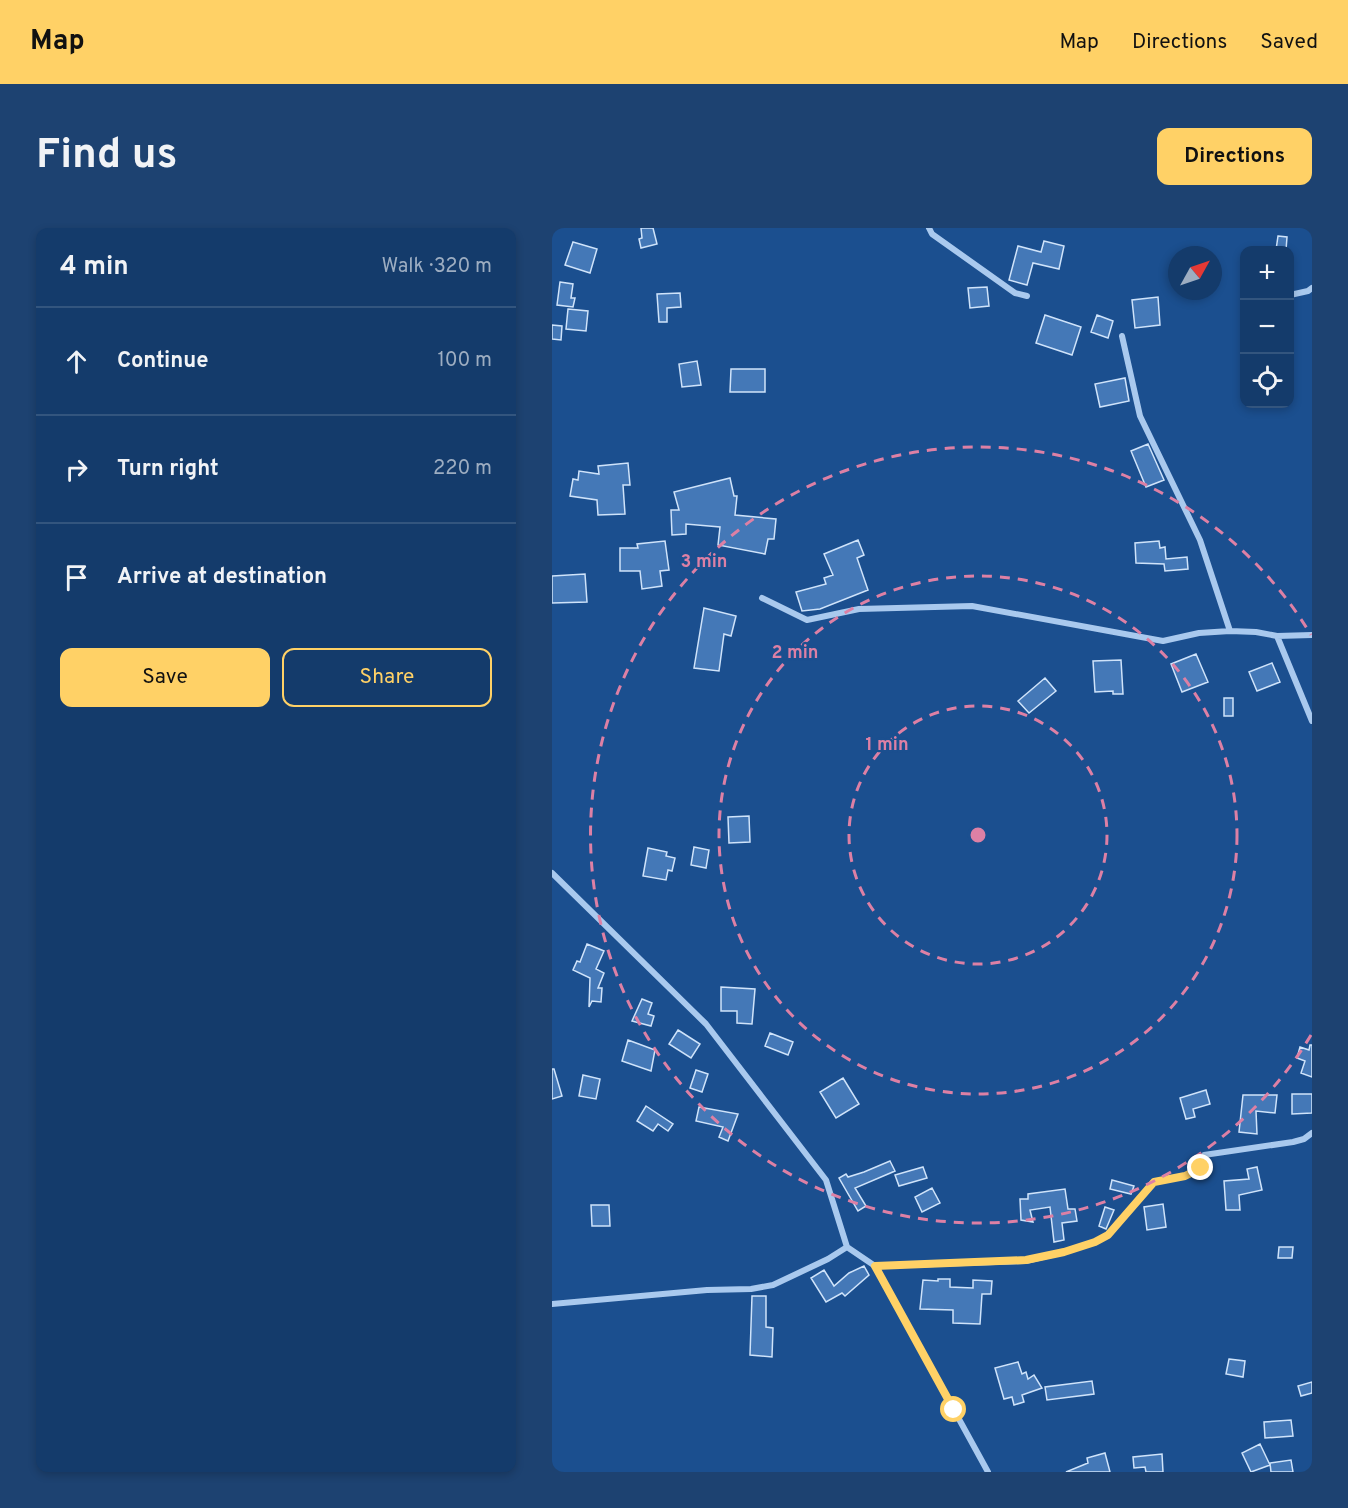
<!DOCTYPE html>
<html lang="en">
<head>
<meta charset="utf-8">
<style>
  body { margin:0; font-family:Overpass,sans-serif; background:#1d4271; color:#f1f3f6 }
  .controls { position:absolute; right:18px; top:18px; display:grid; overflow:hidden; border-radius:12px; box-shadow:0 3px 9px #0003 }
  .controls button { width:54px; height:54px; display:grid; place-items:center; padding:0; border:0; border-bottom:2px solid #33557e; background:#143b6b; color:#f1f3f6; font:30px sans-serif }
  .compass { position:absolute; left:616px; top:18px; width:54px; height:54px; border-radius:50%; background:#143b6b; box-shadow:0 3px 9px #0003; rotate:50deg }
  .stop { position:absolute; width:18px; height:18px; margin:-14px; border:4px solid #ffd166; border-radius:50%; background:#fff }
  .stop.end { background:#ffd166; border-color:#fff; box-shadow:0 2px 6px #0008 }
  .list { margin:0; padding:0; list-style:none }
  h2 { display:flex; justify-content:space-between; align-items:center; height:78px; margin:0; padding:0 24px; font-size:26px }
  h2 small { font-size:20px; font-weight:400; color:#9dadc1 }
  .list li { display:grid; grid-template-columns:39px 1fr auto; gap:18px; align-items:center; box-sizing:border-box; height:108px; padding:0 24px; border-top:2px solid #33557e }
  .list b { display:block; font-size:22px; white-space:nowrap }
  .list em { font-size:20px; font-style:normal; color:#9dadc1 }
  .actions { display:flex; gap:12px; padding:18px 24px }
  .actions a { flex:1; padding:14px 0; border:2px solid #ffd166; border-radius:12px; text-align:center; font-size:21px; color:#ffd166 }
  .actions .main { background:#ffd166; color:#111 }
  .icon { flex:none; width:33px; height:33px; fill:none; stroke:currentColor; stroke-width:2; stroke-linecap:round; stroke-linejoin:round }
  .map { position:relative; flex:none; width:760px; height:1244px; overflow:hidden; border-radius:12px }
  header { display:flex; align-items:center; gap:36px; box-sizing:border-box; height:84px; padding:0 30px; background:#ffd166; color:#111 }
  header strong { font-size:28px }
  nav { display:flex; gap:33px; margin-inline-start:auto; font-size:21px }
  .intro { display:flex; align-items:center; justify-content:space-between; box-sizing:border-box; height:144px; padding:0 36px }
  h1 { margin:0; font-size:42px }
  .button { padding:15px 27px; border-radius:12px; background:#ffd166; color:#111; font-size:21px; font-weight:700 }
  main { display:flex; gap:36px; padding:0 36px }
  aside { flex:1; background:#143b6b; border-radius:12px; box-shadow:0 3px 9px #0003 }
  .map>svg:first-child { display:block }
  .building { fill:#4478b7; stroke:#cfe3fa; stroke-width:1.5 }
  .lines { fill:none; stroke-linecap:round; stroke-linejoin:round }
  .street { stroke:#a9c9ee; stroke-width:6 }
  .route { stroke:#ffd166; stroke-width:8 }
  .ring { fill:none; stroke:#dd80a5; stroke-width:3; stroke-dasharray:10 8 }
  .centre { fill:#dd80a5; stroke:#1b4f8f; stroke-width:3 }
  .ring-label { font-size:18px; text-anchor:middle; font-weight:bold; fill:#dd80a5; stroke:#1b4f8f; stroke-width:4.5; stroke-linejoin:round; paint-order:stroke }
</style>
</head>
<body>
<header>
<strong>Map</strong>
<nav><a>Map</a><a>Directions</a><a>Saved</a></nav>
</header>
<div class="intro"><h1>Find us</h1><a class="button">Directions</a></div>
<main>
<aside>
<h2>4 min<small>Walk · 320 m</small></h2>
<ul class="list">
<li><svg class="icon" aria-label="ahead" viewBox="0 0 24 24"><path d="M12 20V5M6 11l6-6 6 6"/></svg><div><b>Continue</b></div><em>100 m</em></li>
<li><svg class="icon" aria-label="right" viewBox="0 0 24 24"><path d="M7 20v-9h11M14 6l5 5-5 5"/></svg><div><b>Turn right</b></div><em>220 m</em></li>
<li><svg class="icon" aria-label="arrive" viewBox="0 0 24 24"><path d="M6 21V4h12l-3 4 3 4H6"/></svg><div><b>Arrive at destination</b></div></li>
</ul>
<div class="actions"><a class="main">Save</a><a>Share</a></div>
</aside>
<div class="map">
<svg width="760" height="1244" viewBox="0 0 760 1244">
  <rect width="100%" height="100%" fill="#1b4f8f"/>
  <!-- building -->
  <path class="building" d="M89,0H101L105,16L89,20L87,11L90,10Z
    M726,8L735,9L734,22H724Z
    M492,13L512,18L507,41L481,35L475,57L457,52L466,18L489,24Z
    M21,14L45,21L38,45L13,37Z
    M8,54L21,56L19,70H23L21,79L5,77Z
    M435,59L437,78L418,80L416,60Z
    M128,65L129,79L115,80V94H107L105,66Z
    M606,69L608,97L583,100L580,72Z
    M16,81L36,83L34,103L14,101Z
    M493,87L529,99L520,127L484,115Z
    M545,87L561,93L556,110L539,104Z
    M0,97L10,98L9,112L0,111Z
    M145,133L149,157L130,159L127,136Z
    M179,141H213V164H178Z
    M573,150L577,173L548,179L543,156Z
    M596,216L612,252L594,259L579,223Z
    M76,235L78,257H71L73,286L46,287L45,272L18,268L21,251L26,252L27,243L47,246L46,238Z
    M178,250L182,268H185L183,287L224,291L222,311H216L213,326L166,317L168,299L134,296V306L120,307L119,282H127L122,264Z
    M306,312L312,327L305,330L316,362L268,381L250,383L244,364L274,356L272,350L281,347L272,326Z
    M113,313L117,342L108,343L110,358L90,361L88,343H68V320H86L85,316Z
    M607,313L608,320L613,319L614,331L635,329L636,341L613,343L612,336L584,335L583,315Z
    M33,346L35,374L0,375V348Z
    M152,380L184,388L179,408L172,406L167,443L142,440Z
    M644,426L656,454L630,464L619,436Z
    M569,432L571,466H561V463L543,464L541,433Z
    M720,435L728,454L705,463L697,444Z
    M493,450L504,463L477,485L466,473Z
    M672,470H681V488H672Z
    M197,588L198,614L177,615L176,589Z
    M142,619L157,622L154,640L139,637Z
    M96,620L115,624L114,628L123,630L120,643L116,642L114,652L91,648Z
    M35,716L52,723L44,741L52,745L46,760H50L49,774L40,773L37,779L38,750L21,742L25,733L28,734Z
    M169,759L203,761L200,796L185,795V783H169Z
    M90,771L100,775L96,786L102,788L99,798L80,793Z
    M126,802L148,816L139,830L117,816Z
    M218,805L241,814L236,827L213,818Z
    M76,812L103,822L99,843L70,833Z
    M758,817H760V849L749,845L753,833L745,830L748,819L757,822Z
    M0,841H2L10,868L0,871Z
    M144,842L156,846L150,864L138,860Z
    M31,847L48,851L44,871L27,868Z
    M291,850L307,876L284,890L268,864Z
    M654,862L658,876L641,881L643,889L634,891L628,870Z
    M740,866H760V885L740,886Z
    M691,867H725L723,885L704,883L705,906L687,904Z
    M94,878L121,896L116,903L106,896L101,903L85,893Z
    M147,879L186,886L176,913L167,909L171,899L144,893Z
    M338,933L343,943L303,960L314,978L306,983L287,950L294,946L296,949L312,944Z
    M371,939L375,950L347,958L343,947Z
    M705,939L710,962L687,967L688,982H674L672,953L697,951L695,941Z
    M560,952L582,958L579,966L558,961Z
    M380,960L388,975L370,984L363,969Z
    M513,961L516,981H523L525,993L510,995L512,1012L502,1014L498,979L478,982L481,994L469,992L468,971H476V966Z
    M611,976L614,999L595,1002L592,979Z
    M39,977H57L58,998H40Z
    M553,979L562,982L554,1001L547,998Z
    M727,1019H741L740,1030H726Z
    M312,1038L317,1047L293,1068L290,1065L274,1074L259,1050L272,1042L282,1058L297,1045Z
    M386,1051H398V1059L421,1060V1052L440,1053L439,1066H430L428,1096L401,1095V1082L368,1081L371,1052L386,1053Z
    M200,1068H214V1099L221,1100L220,1129L198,1127Z
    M677,1131L693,1133L691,1149L674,1146Z
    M466,1134L470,1146L474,1144L476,1151L482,1147L490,1160L470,1167L472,1174L462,1177L460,1169L452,1171L443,1140Z
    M540,1153L542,1166L495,1172L493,1159Z
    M760,1154V1165L749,1168L746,1158Z
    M739,1192L741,1208L713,1210L712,1194Z
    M708,1216L718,1237L699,1244L690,1225Z
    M553,1225L558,1244H514L536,1235L535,1230Z
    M610,1226L611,1244H594L593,1239L582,1240L581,1229Z
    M739,1232L741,1244H719L718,1235Z"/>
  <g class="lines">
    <!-- street -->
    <path class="street" d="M377,0L380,6L463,65L475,68
      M738,67L756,63L760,60
      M570,108L588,188L648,312L678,403
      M210,370L255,392L307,381L420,378L611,413L647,405L678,403L704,404L725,408L760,407
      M725,408L760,493
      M0,645L154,796L274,952L295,1019L323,1038L436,1244
      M323,1038L474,1033L512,1024L543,1014L556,1007L602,954L633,948L649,940L652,927L741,914L752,911L760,905
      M0,1076L155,1062L199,1061L221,1057L276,1031L295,1019"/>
  </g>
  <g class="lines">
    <!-- route -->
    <path class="route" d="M402,1182L323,1038L474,1032L512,1024L543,1014L556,1007L602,954L633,948L649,940"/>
  </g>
  <!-- distance rings -->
  <g class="ring">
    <circle cx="426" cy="607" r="129"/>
    <circle cx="426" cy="607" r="259"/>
    <path d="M759 807A388 388 0 1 1 759 407"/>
  </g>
  <circle cx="426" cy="607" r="9" class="centre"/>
  <g class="ring-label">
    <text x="152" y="339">3 min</text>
    <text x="243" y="430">2 min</text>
    <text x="335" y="522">1 min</text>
  </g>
</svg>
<div class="controls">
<button>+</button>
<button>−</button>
<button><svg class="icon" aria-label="locate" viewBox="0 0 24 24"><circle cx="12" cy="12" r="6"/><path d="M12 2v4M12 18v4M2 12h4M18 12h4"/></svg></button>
</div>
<svg class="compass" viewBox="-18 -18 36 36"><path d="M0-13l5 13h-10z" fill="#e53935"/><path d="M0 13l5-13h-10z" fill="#9dadc1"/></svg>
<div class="stop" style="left:402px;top:1182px"></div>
<div class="stop end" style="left:649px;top:940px"></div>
</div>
</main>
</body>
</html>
